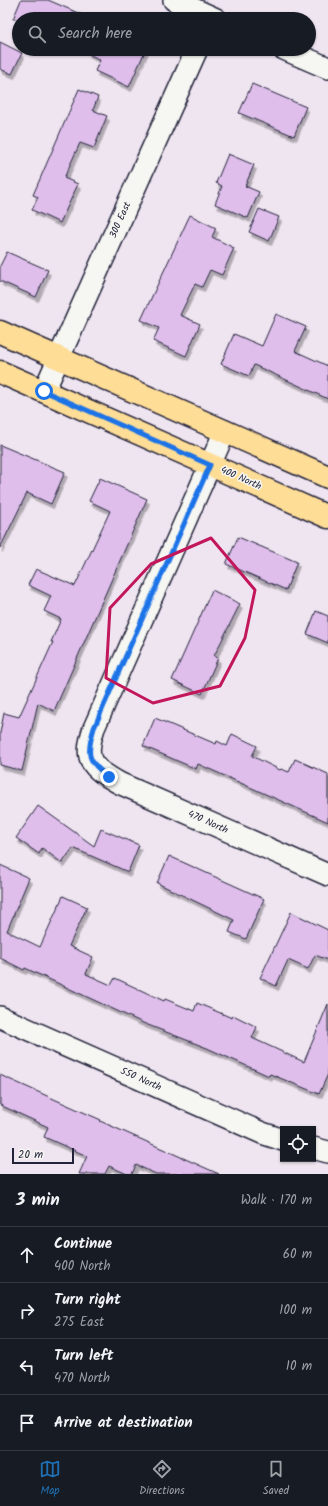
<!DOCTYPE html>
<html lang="en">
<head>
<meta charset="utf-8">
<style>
  body { margin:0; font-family:Kalam,sans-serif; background:#242831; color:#f1f3f6 }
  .controls { position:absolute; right:12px; bottom:12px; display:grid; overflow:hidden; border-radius:0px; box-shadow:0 1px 3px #0004 }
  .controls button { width:36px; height:36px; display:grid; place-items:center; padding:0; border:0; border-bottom:1px solid #363941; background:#171b24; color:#f1f3f6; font:20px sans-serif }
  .scale { position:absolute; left:12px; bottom:10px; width:62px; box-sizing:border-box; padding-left:4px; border:2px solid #22223b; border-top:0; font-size:11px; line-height:14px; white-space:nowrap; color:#22223b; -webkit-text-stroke:3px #f6f6f2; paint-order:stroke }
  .stop { position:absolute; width:12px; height:12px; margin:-9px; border:3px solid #1a73e8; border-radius:50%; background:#fff }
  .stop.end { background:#1a73e8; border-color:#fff; box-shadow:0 1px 4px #0008 }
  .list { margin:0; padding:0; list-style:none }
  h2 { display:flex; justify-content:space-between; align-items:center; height:52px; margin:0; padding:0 16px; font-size:17px }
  h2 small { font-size:13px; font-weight:400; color:#9ea1a6 }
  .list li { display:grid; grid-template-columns:26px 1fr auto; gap:12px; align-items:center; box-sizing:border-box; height:56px; padding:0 16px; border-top:1px solid #363941 }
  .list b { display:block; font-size:15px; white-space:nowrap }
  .list p { margin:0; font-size:13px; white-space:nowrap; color:#9ea1a6 }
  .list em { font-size:13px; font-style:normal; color:#9ea1a6 }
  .icon { flex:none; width:22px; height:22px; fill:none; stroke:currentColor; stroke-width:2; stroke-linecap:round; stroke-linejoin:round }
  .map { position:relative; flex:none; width:328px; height:1174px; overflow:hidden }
  .search { position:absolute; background:#171b24; box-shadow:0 1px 3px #0004; left:12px; right:12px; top:12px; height:44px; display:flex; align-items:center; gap:10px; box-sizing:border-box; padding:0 14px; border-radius:22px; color:#9ea1a6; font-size:15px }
  .sheet { height:276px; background:#171b24 }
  nav { display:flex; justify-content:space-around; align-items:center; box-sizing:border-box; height:56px; border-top:1px solid #363941; background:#171b24; font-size:11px; color:#9ea1a6 }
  nav a { display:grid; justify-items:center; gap:2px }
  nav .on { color:#1f6fb2 }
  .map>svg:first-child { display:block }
  .building { fill:#dfbeeb; stroke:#22223b; filter:url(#shadow) }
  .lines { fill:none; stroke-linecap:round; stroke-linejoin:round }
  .minor-casing { stroke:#22223b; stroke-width:24 }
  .major-casing { stroke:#22223b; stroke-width:25 }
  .minor { stroke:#f6f6f2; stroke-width:21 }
  .major { stroke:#fedd96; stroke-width:22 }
  .route { stroke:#1a73e8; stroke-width:5 }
  .marked { fill:none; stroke:#c2185b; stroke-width:3; stroke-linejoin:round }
  .labels { text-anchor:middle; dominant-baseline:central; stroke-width:3; stroke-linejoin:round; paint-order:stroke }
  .street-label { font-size:10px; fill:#22223b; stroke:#f6f6f2 }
</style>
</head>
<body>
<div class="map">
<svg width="328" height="1174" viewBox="0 0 328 1174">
  <defs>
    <filter id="shadow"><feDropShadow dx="2.5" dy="4.5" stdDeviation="0" flood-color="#0004"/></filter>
  </defs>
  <rect width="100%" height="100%" fill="#efe5f0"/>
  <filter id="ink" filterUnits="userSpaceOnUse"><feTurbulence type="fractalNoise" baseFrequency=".025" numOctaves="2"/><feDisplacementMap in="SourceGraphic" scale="8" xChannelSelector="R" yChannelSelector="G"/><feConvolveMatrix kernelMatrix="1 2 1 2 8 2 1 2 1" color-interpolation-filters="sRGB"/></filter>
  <g filter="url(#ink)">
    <!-- building -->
    <path class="building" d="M21,0H48L92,19H13Z
      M0,42L22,53L12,74L0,69Z
      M89,49H146L129,87L95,71L100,60L87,53Z
      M252,84L306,107L294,136L239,113Z
      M79,89L98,97L93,110L107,116L94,148L80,143L64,178L78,184L60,223L32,210L38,197L33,195Z
      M228,154L254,165L245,186L259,192L248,218L215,204L222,186L216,183Z
      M259,209L279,217L269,241L249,232Z
      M190,215L216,228L212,237L234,248L222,275L210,270L202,287L195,284L180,315L200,324L186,356L153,341L159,328L141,320Z
      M7,252L48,270L36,297L0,281V266Z
      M276,314L306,327L295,351L328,366V399L254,365L249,376L221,364L234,334L262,346Z
      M0,445L65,472L51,504L27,493L0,548Z
      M100,478L147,499L54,711L38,703L22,771L0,765V733L4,713L19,717L53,642H51L61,619L44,611L51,596L28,585L36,569L75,586L110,511L89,501Z
      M238,537L297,562L286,590L226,564Z
      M212,590L240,604L214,656L218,658L202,694L172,680Z
      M316,611L328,616V643L307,634Z
      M155,718L216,744L217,741L227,746L232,734L257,746L252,756L280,770L281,769L289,772L295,759L328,774V822L198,764L196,769L143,746Z
      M38,806L94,846L101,829L139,845L128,872L73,848L62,863L42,848L39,854L16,838Z
      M169,856L264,899L246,939L229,932L234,920L157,883Z
      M0,865L29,878L7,931L40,947L63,896L87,907L69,946L93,957L86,974L111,985L115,978L164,1001L165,999L194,1011L197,1003L232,1018L233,1015L257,1027L252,1038L304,1062L328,1004V1074L319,1094L270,1074L269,1076L207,1048L143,1023L25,968L24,970L0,958Z
      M291,912L328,930V960L315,955L308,969L288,960L276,986L260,978Z
      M0,1075L101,1120L100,1121L219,1174H156L136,1165L132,1174H127L109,1166L105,1174H79L87,1156L44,1137L48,1127L0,1105Z"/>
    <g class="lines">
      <defs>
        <path id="minor" d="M174,0L216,19
          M284,49L328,68
          M44,391L197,49
          M225,431L94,728C83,761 91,767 119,783L328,875
          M0,1017L262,1133L283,1140
          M313,1148L328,1152"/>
        <path id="major" d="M0,332L328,477
          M0,372L328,517"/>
      </defs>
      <!-- minor casing -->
      <use href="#minor" class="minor-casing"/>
      <!-- major casing -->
      <use href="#major" class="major-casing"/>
      <!-- minor -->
      <use href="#minor" class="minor"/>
      <!-- major -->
      <use href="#major" class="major"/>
    </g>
  </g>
  <g class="lines" filter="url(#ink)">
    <!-- route -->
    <path class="route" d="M44,391L210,465L94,728C86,754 87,762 109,777"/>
  </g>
  <!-- marked area -->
  <path class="marked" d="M211,538L255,590L245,638L220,686L153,703L106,678L110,608L151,564Z"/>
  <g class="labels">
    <!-- street labels -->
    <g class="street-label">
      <text transform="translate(120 220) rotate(-66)">300 East</text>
      <text transform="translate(241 478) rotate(24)">400 North</text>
      <text transform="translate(208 822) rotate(24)">470 North</text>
      <text transform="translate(141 1079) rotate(24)">550 North</text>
    </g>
  </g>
</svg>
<div class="controls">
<button><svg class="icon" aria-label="locate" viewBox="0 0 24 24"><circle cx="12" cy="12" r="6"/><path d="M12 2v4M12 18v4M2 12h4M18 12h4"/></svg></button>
</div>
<div class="scale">20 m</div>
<div class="stop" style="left:44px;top:391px"></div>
<div class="stop end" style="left:109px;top:777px"></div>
<div class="search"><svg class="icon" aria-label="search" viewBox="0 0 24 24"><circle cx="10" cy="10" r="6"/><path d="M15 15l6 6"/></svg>Search here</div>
</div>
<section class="sheet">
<h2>3 min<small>Walk · 170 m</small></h2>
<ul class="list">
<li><svg class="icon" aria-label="ahead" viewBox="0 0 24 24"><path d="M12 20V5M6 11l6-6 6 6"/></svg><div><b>Continue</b><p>400 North</p></div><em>60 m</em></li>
<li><svg class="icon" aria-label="right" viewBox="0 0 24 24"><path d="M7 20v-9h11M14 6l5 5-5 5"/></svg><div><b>Turn right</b><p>275 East</p></div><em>100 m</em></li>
<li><svg class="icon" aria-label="left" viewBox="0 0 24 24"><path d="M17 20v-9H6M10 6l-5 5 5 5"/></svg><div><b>Turn left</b><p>470 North</p></div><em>10 m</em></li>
<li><svg class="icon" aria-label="arrive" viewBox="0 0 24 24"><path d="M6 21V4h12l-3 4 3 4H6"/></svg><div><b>Arrive at destination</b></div></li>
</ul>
</section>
<nav>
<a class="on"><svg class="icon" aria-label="map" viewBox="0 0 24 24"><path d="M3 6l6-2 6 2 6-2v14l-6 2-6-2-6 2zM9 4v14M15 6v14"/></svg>Map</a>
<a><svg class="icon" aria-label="directions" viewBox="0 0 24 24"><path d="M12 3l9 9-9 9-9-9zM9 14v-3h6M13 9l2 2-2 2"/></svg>Directions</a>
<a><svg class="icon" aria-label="saved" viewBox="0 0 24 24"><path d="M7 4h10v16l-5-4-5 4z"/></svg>Saved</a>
</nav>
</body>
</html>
